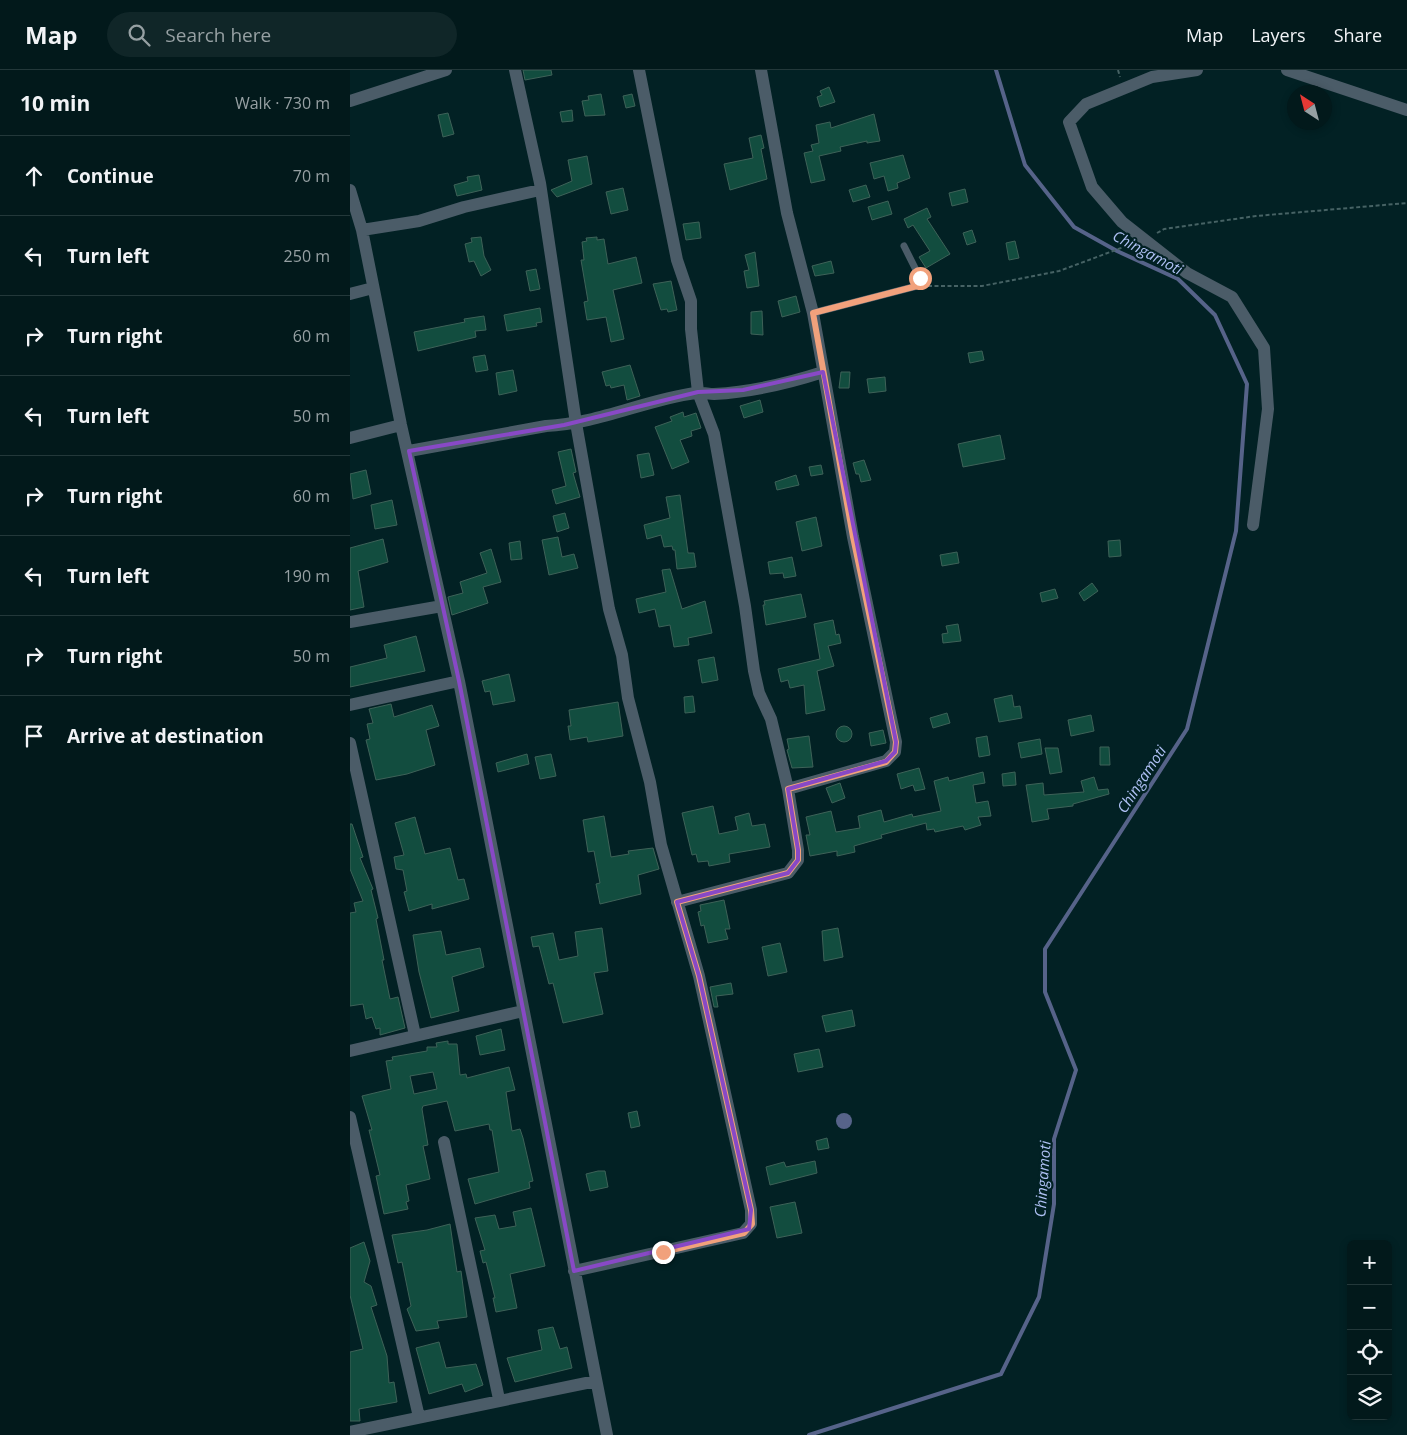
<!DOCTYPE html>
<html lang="en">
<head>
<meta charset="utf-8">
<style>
  body { margin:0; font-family:"Open Sans",sans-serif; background:#102628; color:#f1f3f6 }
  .controls { position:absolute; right:15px; bottom:15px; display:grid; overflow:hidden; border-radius:8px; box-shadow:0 2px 8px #0003 }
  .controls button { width:45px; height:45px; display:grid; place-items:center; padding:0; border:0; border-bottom:1px solid #23383a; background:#02191b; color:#f1f3f6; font:25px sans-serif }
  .compass { position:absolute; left:937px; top:15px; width:45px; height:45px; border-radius:50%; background:#02191b; box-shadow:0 2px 8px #0003; rotate:324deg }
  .stop { position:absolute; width:15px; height:15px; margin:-11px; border:4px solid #f1a17c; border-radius:50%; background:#fff }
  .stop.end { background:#f1a17c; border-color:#fff; box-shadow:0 1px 5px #0008 }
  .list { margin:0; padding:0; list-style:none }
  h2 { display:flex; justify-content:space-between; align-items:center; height:65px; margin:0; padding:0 20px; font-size:21px }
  h2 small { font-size:16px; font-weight:400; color:#96a0a3 }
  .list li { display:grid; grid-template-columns:32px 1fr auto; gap:15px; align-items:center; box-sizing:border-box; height:80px; padding:0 20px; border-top:1px solid #23383a }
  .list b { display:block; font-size:19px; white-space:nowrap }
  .list em { font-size:16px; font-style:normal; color:#96a0a3 }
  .icon { flex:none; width:28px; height:28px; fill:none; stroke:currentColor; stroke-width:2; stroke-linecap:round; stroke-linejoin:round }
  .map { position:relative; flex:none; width:1057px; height:1365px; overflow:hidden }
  header { display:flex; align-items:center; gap:30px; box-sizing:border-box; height:70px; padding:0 25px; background:#02191b; border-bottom:1px solid #23383a }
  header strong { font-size:24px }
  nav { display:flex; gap:28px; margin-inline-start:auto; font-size:18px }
  .search { width:350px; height:45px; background:#102628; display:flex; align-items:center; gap:12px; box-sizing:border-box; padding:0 18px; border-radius:28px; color:#96a0a3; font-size:19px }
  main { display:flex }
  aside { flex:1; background:#02191b }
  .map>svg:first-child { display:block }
  .water { fill:#566389 }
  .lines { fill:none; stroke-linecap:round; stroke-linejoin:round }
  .stream { stroke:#566389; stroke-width:4 }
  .building { fill:#124d3f; stroke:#3e6258; fill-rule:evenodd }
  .path { stroke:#466264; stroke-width:2; stroke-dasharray:4 2.5; stroke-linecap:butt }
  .lane { stroke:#4b5c68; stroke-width:7 }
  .street { stroke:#4b5c68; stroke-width:12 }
  .route { stroke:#f1a17c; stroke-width:6 }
  .marked { fill:none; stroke:#8849c6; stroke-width:4; stroke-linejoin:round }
  .labels { text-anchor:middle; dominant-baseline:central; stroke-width:4.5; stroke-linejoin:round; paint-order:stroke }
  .water-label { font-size:15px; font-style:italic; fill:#afc1f4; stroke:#022124 }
</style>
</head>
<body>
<header>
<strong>Map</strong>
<div class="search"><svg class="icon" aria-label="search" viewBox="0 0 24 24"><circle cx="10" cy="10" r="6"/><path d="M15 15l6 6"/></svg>Search here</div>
<nav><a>Map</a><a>Layers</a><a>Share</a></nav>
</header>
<main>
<aside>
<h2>10 min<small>Walk · 730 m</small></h2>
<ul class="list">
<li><svg class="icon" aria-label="ahead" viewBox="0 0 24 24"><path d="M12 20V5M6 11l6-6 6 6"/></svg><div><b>Continue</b></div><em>70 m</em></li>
<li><svg class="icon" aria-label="left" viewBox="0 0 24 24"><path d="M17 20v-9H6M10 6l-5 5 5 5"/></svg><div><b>Turn left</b></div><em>250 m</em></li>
<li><svg class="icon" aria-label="right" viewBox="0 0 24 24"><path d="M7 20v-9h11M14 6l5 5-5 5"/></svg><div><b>Turn right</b></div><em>60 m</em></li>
<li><svg class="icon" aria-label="left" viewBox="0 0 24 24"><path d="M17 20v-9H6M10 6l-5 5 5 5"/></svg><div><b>Turn left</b></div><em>50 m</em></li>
<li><svg class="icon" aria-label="right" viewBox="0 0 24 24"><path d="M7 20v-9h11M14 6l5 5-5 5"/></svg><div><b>Turn right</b></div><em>60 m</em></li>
<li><svg class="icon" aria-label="left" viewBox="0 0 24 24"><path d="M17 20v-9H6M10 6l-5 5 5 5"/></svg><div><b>Turn left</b></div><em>190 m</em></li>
<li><svg class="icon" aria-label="right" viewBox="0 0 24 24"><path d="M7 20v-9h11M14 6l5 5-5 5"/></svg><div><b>Turn right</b></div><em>50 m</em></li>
<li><svg class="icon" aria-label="arrive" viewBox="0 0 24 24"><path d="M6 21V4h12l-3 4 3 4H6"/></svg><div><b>Arrive at destination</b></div></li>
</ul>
</aside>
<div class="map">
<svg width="1057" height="1365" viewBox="0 0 1057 1365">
  <rect width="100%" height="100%" fill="#022124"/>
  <!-- water -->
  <path class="water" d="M486 1051a8 8 0 1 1 16 0a8 8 0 1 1-16 0Z"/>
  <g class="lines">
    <!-- stream -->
    <path class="stream" d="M459,1365L651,1304L689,1227L704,1134V1069L726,1000L695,922V879L837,659L886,461L897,314L865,245L828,209L767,181L724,157L675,95L646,0"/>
  </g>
  <!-- building -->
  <path class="building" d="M173,0H201L202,5L175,10Z
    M479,17L485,32L470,37L467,27L472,25L470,21Z
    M251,24L255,45L235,46L232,31L239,30L238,26Z
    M282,24L285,36L276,38L273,26Z
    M222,40L223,51L212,52L210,42Z
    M98,43L104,64L93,67L88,45Z
    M524,44L530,71L517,73V71L490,77L491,81L469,86L475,110L461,113L454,83L463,81L461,75L469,73L466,55L480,52L481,58Z
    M411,65L414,78L411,79L417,109L380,120L374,94L403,88L399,68Z
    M553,85L560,108L547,113L548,118L538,121L534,106L524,109L520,93Z
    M237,86L242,114L207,127L201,120L222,111L218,90Z
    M129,105L132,120L107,126L104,115L118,111L117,107Z
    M516,115L520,127L503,132L499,120Z
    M273,118L278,140L261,144L256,122Z
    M615,119L618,132L602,136L599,123Z
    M538,131L542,144L522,150L518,137Z
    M577,138L581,147L577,149L600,184L576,198L569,187L580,181L563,155L558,158L554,149Z
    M349,152L351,168L336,170L333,154Z
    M622,160L626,172L617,175L613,163Z
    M131,167L134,186L141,200L131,206L124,191L119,192L115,174L122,172L121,168Z
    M247,167V170L254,169L258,194L286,187L292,213L263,220L274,269L261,272L256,247L237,250L234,232L238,231L231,190H234L232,172L237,171L236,168Z
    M665,171L669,188L659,190L656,173Z
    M405,182L409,216L397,218L394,201L399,200L395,185Z
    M481,191L484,203L465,206L462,196Z
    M186,199L190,219L180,221L176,201Z
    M321,211L327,240L318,242L317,239L311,240L303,214Z
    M446,226L450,242L432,247L428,231Z
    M190,238L192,252L186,253L187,256L157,261L154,245Z
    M412,241L413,265L401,264V242Z
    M134,246L136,260L125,261L126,267L68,281L64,262L115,252L114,249Z
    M632,281L634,290L620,293L618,283Z
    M135,285L138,300L126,302L123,287Z
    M280,295L290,326L277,330L274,315L261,318L260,315L256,316L252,302Z
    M163,300L167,321L149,325L146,303Z
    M491,302H500L499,318H489Z
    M535,307L536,321L519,323L517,309Z
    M410,330L413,342L394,348L390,336Z
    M333,342L334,347L346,343L351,358L341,361L342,366L330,370L339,392L322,399L305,357L322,351L320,347Z
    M650,365L655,389L613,397L608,374Z
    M221,379L226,402L223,403L230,427L206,434L202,420L216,416L208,382Z
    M299,383L304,405L291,408L287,385Z
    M514,390L521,410L511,412L509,404H506L503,393Z
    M471,395L473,404L461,406L459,397Z
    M16,400L21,424L3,429L0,404Z
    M446,405L449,415L427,420L425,412Z
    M330,425L338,483H344L346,497L327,499L325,480H323L322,476L314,477L311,465L297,469L294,455L320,448L316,427Z
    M42,430L47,455L25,459L21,435Z
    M215,443L219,458L207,462L203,446Z
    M466,447L472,476L452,481L446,452Z
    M208,467L212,487L224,484L228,498L199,505L192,470Z
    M33,469L38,492L8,501L14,537L0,540V478Z
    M770,470L771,486L759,487L758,471Z
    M170,471L172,489L161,490L159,473Z
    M141,479L151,512L133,517L138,533L102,545L98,527L113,523L110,512L137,503L130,483Z
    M607,482L609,493L592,496L590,485Z
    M442,487L446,506L434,508L433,503L420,504L418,492Z
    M320,499L332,539L355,531L362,563L338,568L339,575L324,577L320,555L309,557L305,539L289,543L286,529L316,522L312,500Z
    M742,513L748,521L734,531L729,523Z
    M705,519L708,528L692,532L690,523Z
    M451,524L456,547L416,555L413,535H415L414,531Z
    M483,550L486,565L489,564L491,573L478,576L484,596L467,601L475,640L456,644L454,615L440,618L438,610L431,612L428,599L470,589L464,554Z
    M608,554L611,571L593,573L592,564L598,563L596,556Z
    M66,566L75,601L0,617V597L37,588L34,575Z
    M364,587L368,610L352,613L348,590Z
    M159,604L165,631L143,635L140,621L135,622L132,611Z
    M662,625L664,637L670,636L672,648L649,652L644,629Z
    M343,626L345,642L335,643L334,627Z
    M268,632L273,666L238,672L237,667L220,670L218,656H221L219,640Z
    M41,634L44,647L82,635L89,656L76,660L85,695L57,704L26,710L16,670L20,669L17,654L23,653L19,639Z
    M597,643L600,653L583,658L580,648Z
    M741,645L744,661L721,666L718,650Z
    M486 664a8 8 0 1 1 16 0a8 8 0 1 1-16 0Z
    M533,660L536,673L521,676L519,663Z
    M459,666L463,697L442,698L437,680L439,679L437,669Z
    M637,666L640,685L629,687L626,668Z
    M690,669L692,684L671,688L668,673Z
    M750,677H759L760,695H750Z
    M695,678H708L712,702L700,704Z
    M177,684L179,694L148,702L146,693Z
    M201,684L206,706L190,709L185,687Z
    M569,698L575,719L565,721L563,715L551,719L547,704Z
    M633,702L635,713L623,715L626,733L638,731L641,746L628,747L631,755L615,760L613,756L585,762L584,759L577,760L576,753L531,765L532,768L504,776L505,782L487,786V781L460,786L456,765H460L456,747L481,741L486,762L510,758L508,746L531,740L534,752L562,744L563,747L591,741L584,711L598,707L599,711Z
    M665,702L666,715L653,716L652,704Z
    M744,707L748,720L758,719L759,724L723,734V736L697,739L699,749L682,752L676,715L693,713L694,725L734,722L731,711Z
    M490,713L495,728L482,733L476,718Z
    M363,736L369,764L388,760L385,747L399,743L402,756L415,754L420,777L379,784L380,792L359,796L358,791L348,792L346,784L342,785L332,743Z
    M254,746L261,787L279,784L278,781L303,778L309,799L288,805L291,824L250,834L246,814L250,813L244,781L238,782L233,750Z
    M65,747L75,784L100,778L108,810L114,809L119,829L82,839V834L59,841L54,822L57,821L53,800L46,799L44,787L54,785L45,753Z
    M0,754H2L13,787L10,788L23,819L21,820L28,848L26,849L34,890H32L40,929L48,927L55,958L30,965V958L26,959L22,947L16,949L13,934L0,936V843L6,842L4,833L13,831L0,799Z
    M374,830L380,859H375L378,869L358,873L354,855L351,856L348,842L351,841L350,835Z
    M252,858L258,901L244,903L253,944L213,953L203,913L199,914L189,876L183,877L181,867L203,863L209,890L228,886L225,862Z
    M488,858L493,887L474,891L472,861Z
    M91,861L96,885L130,878L134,897L102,907L109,941L81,948L69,902L63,865Z
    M430,873L437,902L418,906L412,877Z
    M381,913L383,924L366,926L368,937H364L360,917Z
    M502,940L505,956L476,962L472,946Z
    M151,959L155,980L130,985L126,966Z
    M98,971V974H107L110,1005L116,1004L117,1008L159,997L165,1020L156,1022L162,1061L170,1059L173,1068L183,1111L179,1112L180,1118L125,1134L118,1109L149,1102L142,1060H140L139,1054L105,1061L97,1031L73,1036L72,1039L78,1075L73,1076L80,1109L56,1115L59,1131L56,1132L58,1139L34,1144L26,1106L30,1105L19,1060H22L12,1026L41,1019L36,991L43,990L42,987L77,981V977H87L86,973ZM83,1002L87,1019L64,1024L60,1006Z
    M469,979L473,997L448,1002L444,984Z
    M287,1041L290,1056L281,1058L278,1043Z
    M477,1068L479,1078L468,1080L466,1071Z
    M465,1091L467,1103L420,1115L416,1097L434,1092L436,1097Z
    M248,1101H255L258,1117L240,1121L236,1104Z
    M445,1132L452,1163L427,1168L420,1137Z
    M181,1138L195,1196L160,1204L167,1238L146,1242L143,1228H145L136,1192L133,1193L130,1181L135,1180L125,1148L145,1145L149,1159L166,1156L163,1142Z
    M100,1154L107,1202L111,1201L117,1247L87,1251L89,1258L66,1261L57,1239L61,1236L52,1192L48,1193L42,1165L77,1160Z
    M14,1172L20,1191L14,1212L21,1216L27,1235L21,1237L37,1286L39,1313L44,1312L47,1332L9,1339L10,1351H0V1282L13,1279L0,1225V1178Z
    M203,1257L210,1279L217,1277L222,1298L165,1312L157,1288L192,1280L188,1260Z
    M89,1272L96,1298L126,1294L133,1315L115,1322L112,1314L79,1324L66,1278Z"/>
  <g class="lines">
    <!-- path -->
    <path class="path" d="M768,0L770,7
      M807,163L814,159L906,146L1057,133
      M578,216H632L709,201L782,174"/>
    <!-- lane -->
    <path class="lane" d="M463,243L567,216L570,208L554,176"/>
    <!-- street -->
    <path class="street" d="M165,0L190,113L226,353L259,539L272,585L278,628L300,712L311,775L349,906L401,1140V1154L393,1163L224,1201
      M289,0L327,190L341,231V259L348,322L364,364L395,536L404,601L409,623L421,649L438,719L448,780V790L438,803L327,832
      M411,0L437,143L463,243L503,467L546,672L545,682L536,691L438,719
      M847,0L802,7L736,34L719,52L742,117L772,152L837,203L882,227L914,278L918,339L903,455
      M937,0L1057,40
      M0,31L96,0
      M0,120L12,160L51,355L109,611L257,1365
      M12,160L69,151L114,137L190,120
      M0,224L23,218
      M0,368L51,355
      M59,381L196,356C247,354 295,330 345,323C352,322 358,324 364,324C400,322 439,313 473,302
      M0,552L92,536
      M0,635L109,611
      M0,673L65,965
      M0,981L173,941
      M0,1047L69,1347
      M94,1072L149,1329
      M0,1362L246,1311"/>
  </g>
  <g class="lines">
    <!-- route -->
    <path class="route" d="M313,1182L394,1163L402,1154L401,1140L349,906L327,832L438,803L448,790V780L438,719L536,692L545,682L546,672L503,467L463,243L567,216L570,208"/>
  </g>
  <!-- marked area -->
  <path class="marked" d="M473,302L546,672L545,682L536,691L438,719L448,780V790L438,803L327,832L349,906L401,1140L399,1159L224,1201L109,611L59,381L214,355L348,322L393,320Z"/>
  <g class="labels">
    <!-- water labels -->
    <g class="water-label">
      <text transform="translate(798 182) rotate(28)">Chingamoti</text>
      <text transform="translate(791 709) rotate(-57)">Chingamoti</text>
      <text transform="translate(692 1109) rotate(-86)">Chingamoti</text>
    </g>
  </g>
</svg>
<div class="controls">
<button>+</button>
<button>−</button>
<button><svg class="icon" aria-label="locate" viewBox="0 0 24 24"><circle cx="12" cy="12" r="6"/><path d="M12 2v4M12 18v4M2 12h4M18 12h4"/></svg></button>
<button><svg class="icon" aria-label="layers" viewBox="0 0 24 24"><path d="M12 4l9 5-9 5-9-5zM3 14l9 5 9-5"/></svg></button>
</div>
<svg class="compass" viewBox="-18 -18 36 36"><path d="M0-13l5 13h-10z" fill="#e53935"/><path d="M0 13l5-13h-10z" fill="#96a0a3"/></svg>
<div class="stop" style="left:570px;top:208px"></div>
<div class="stop end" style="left:313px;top:1182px"></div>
</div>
</main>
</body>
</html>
